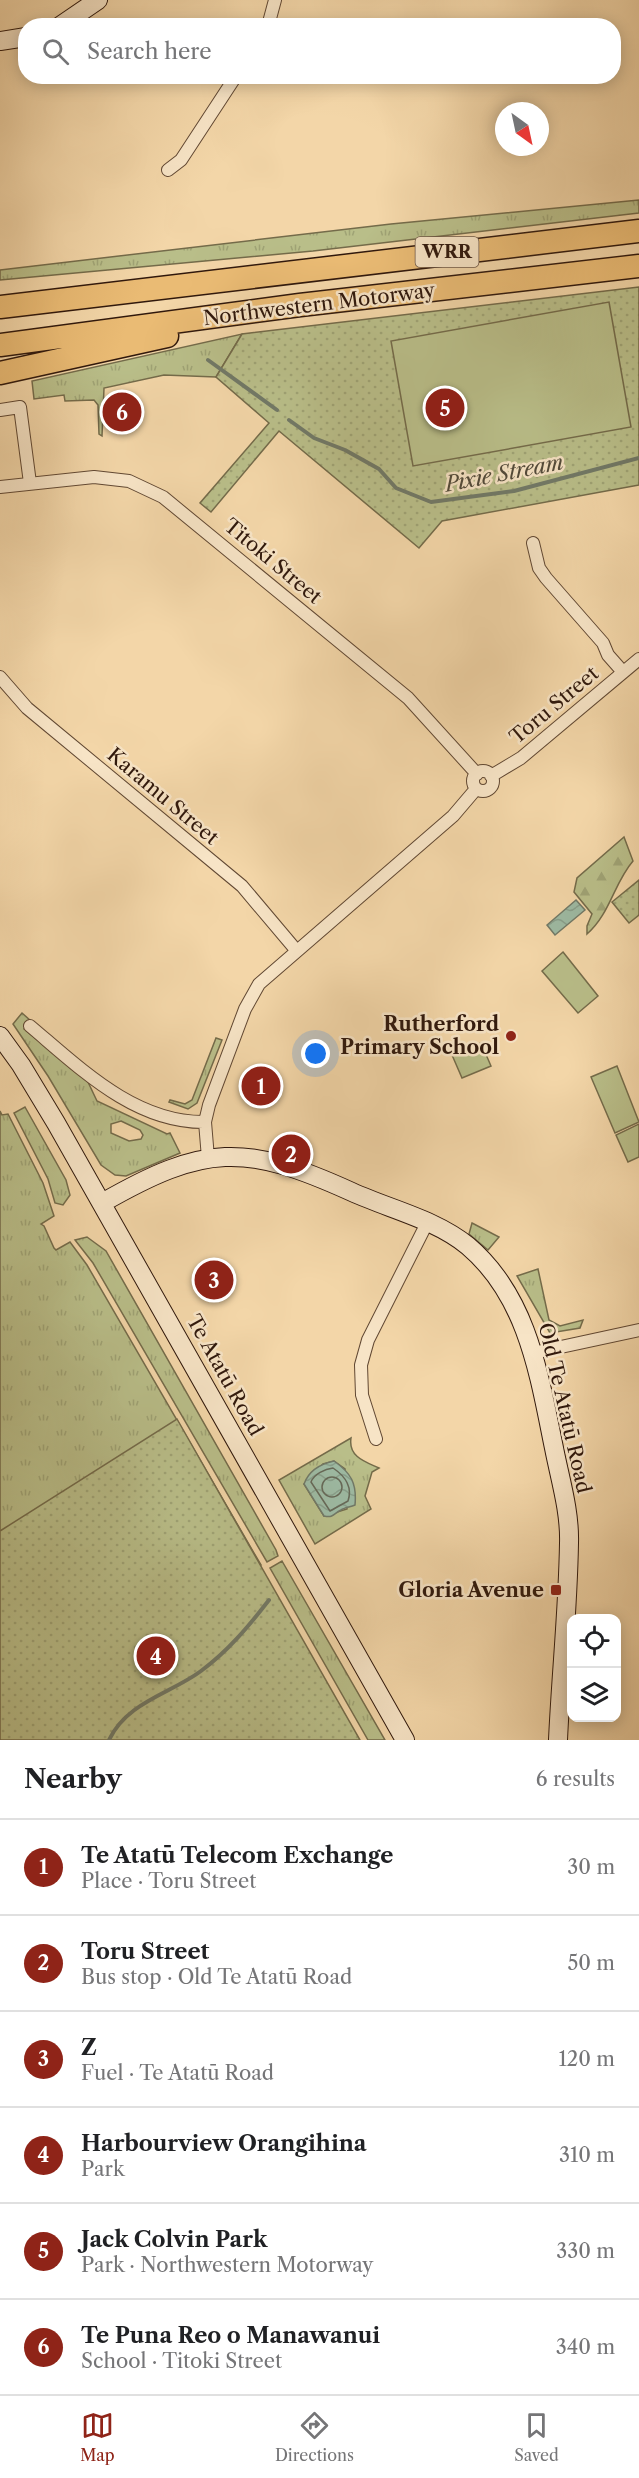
<!DOCTYPE html>
<html lang="en">
<head>
<meta charset="utf-8">
<style>
  body { margin:0; font-family:"Libre Caslon Text",serif; background:#f6f6f6; color:#202124 }
  .controls { position:absolute; right:18px; bottom:18px; display:grid; overflow:hidden; border-radius:12px; box-shadow:0 3px 15px #0003 }
  .controls button { width:54px; height:54px; display:grid; place-items:center; padding:0; border:0; border-bottom:2px solid #e0e0e0; background:#fff; color:#202124; font:30px sans-serif }
  .compass { position:absolute; left:495px; top:102px; width:54px; height:54px; border-radius:50%; background:#fff; box-shadow:0 3px 15px #0003; rotate:147deg }
  .you { position:absolute; left:316px; top:1054px; width:21px; height:21px; margin:-15px; border:4px solid #fff; border-radius:50%; background:#1a73e8; box-shadow:0 0 0 9px #1a73e833 }
  .badge { display:grid; place-items:center; width:39px; height:39px; border-radius:50%; background:#8f2418; color:#fff; font-size:20px; font-weight:700 }
  .pin { position:absolute; translate:-50% -50%; border:3px solid #fff; box-shadow:0 2px 6px #0006 }
  .list { margin:0; padding:0; list-style:none }
  h2 { display:flex; justify-content:space-between; align-items:center; height:78px; margin:0; padding:0 24px; font-size:26px }
  h2 small { font-size:20px; font-weight:400; color:#757577 }
  .list li { display:grid; grid-template-columns:39px 1fr auto; gap:18px; align-items:center; box-sizing:border-box; height:96px; padding:0 24px; border-top:2px solid #e0e0e0 }
  .list b { display:block; font-size:22px; white-space:nowrap }
  .list p { margin:0; font-size:20px; white-space:nowrap; color:#757577 }
  .list em { font-size:20px; font-style:normal; color:#757577 }
  .icon { flex:none; width:33px; height:33px; fill:none; stroke:currentColor; stroke-width:2; stroke-linecap:round; stroke-linejoin:round }
  .map { position:relative; flex:none; width:639px; height:1740px; overflow:hidden }
  .search { position:absolute; background:#fff; box-shadow:0 3px 15px #0003; left:18px; right:18px; top:18px; height:66px; display:flex; align-items:center; gap:15px; box-sizing:border-box; padding:0 21px; border-radius:24px; color:#757577; font-size:22px }
  .sheet { height:654px; background:#fff }
  nav { display:flex; justify-content:space-around; align-items:center; box-sizing:border-box; height:84px; border-top:2px solid #e0e0e0; background:#fff; font-size:16px; color:#757577 }
  nav a { display:grid; justify-items:center; gap:3px }
  nav .on { color:#8f2418 }
  .map>svg:first-child { display:block }
  .grass { fill:url(#grass-tufts); stroke:#746b4a; stroke-width:1.5; fill-rule:evenodd }
  .forest { fill:url(#forest-firs); stroke:#746b4a; stroke-width:1.5 }
  .park { fill:url(#park-dots); stroke:#746b4a; stroke-width:1.5 }
  .garden { fill:#b9be89; stroke:#746b4a; stroke-width:1.5 }
  .water { fill:url(#water-waves); stroke:#717967; stroke-width:1.5 }
  .lines { fill:none; stroke-linecap:round; stroke-linejoin:round }
  .shore { stroke:#666958; stroke-width:1.5 }
  .stream { stroke:#717967; stroke-width:4 }
  .street-casing { stroke:#614833; stroke-width:14 }
  .secondary-casing { stroke:#30180c; stroke-width:20 }
  .highway-casing { stroke:#30180c; stroke-width:25 }
  .street { stroke:#f7e4c6; stroke-width:12 }
  .secondary { stroke:#f7e4c6; stroke-width:18 }
  .highway { stroke:#eabb74; stroke-width:22 }
  .poi-dot { fill:#8f2418; stroke:#f7e4c6; stroke-width:2 }
  .labels { text-anchor:middle; dominant-baseline:central; stroke-width:5; stroke-linejoin:round; paint-order:stroke }
  .shield { fill:#f7e4c6; stroke:#6c5544; stroke-width:1.5 }
  .shield-label { font-size:18px; font-weight:bold; fill:#30180c }
  .street-label { font-size:20px; fill:#30180c; stroke:#f7e4c6 }
  .poi-label { font-size:20px; font-weight:bold; fill:#30180c; stroke:#f7e4c6; text-anchor:end }
  .water-label { font-size:21px; font-style:italic; fill:#514939; stroke:#f7e4c6 }
</style>
</head>
<body>
<div class="map">
<svg width="639" height="1740" viewBox="0 0 639 1740">
  <defs>
    <pattern id="grass-tufts" width="24" height="20" patternUnits="userSpaceOnUse" patternTransform="scale(1.5)"><rect width="24" height="20" fill="#b9be89"/><path d="M3 7l-1-3M5 7V3M7 7l1-3M15 17l-1-3M17 17v-4M19 17l1-3" fill="none" stroke="#9fa375"/></pattern>
    <pattern id="forest-firs" width="22" height="20" patternUnits="userSpaceOnUse" patternTransform="scale(1.5)"><rect width="22" height="20" fill="#b9be89"/><path d="M5 1l3.5 6h-7zM16 11l3.5 6h-7z" fill="#9fa375"/></pattern>
    <pattern id="park-dots" width="8" height="8" patternUnits="userSpaceOnUse" patternTransform="scale(1.5)"><rect width="8" height="8" fill="#b9be89"/><path d="M2 2h.1M6 6h.1" fill="none" stroke="#9fa375" stroke-width="1.8" stroke-linecap="round"/></pattern>
    <pattern id="water-waves" width="16" height="10" patternUnits="userSpaceOnUse" patternTransform="scale(1.5)"><rect width="16" height="10" fill="#9dbaa3"/><path d="M0 5q4-4 8 0t8 0" fill="none" stroke="#889f8b"/></pattern>
  </defs>
  <rect width="100%" height="100%" fill="#f3d6a8"/>
  <filter id="stains"><feTurbulence type="fractalNoise" baseFrequency=".00333" numOctaves="4"/><feColorMatrix values="0 0 0 0 .2 0 0 0 0 .09 0 0 0 0 .02 0 0 0 .5 -.17"/></filter>
  <radialGradient id="worn" r=".72"><stop offset=".6" stop-color="#630" stop-opacity="0"/><stop offset="1" stop-color="#630" stop-opacity=".3"/></radialGradient>
  <!-- grass -->
  <path class="grass" d="M639,200V213L313,251L0,280V270L391,224Z
    M242,334L216,377L164,375L104,388L102,436L99,434L98,405L94,400L65,401L64,395L34,399L32,381Z
    M22,1013L31,1021L24,1029L87,1080L97,1101L167,1134L170,1133L180,1153L126,1176L115,1175L101,1165L48,1076L13,1024ZM121,1121L140,1130L143,1135L141,1139L129,1141L111,1133V1124Z
    M216,1038L222,1040L197,1103L188,1109L169,1102L170,1100L185,1104L192,1100Z
    M25,1107L66,1180L70,1195L63,1205L55,1203L48,1179L14,1113Z
    M0,1111L2,1115L8,1114L43,1183L54,1216L41,1224L44,1226L54,1248L56,1250L70,1242L87,1265L261,1565L0,1596Z
    M472,1223L499,1237L488,1250L469,1234Z
    M87,1237L106,1251L276,1550L278,1556L267,1562L93,1263L75,1240Z
    M538,1269L549,1320L560,1326L583,1320L580,1328L550,1333L517,1276Z
    M351,1438C348,1457 366,1462 379,1468L372,1472L365,1496L371,1509L315,1544L279,1480ZM334,1461L345,1469L347,1509L324,1516L304,1484L323,1464Z
    M282,1561L385,1740H368L270,1568Z"/>
  <!-- forest -->
  <path class="forest" d="M624,837L633,861C614,883 610,914 587,934V926L592,914L574,892L577,878Z"/>
  <!-- park -->
  <path class="park" d="M639,287V485L442,521L419,548L279,431L211,512L200,503L269,423L216,377L242,334Z
    M639,880V915L629,923L612,902Z
    M177,1419L360,1740H0V1531Z"/>
  <!-- garden -->
  <path class="garden" d="M609,302L631,427L413,466L391,341Z
    M563,952L598,996L578,1013L542,971Z
    M481,1043L491,1066L462,1078L452,1055Z
    M617,1066L639,1122L615,1133L591,1077Z
    M639,1124V1157L628,1162L616,1135Z"/>
  <!-- water -->
  <path class="water" d="M576,900L585,910L555,935L547,925Z
    M334,1461C351,1473 357,1483 355,1505C350,1507 344,1508 341,1510C333,1514 334,1518 324,1516L304,1484C309,1470 320,1464 334,1461Z"/>
  <g class="lines">
    <!-- shore -->
    <path class="shore" d="M333,1468C345,1476 353,1486 348,1501L330,1511L311,1482C314,1474 325,1469 333,1468Z
      M322 1487a10 10 0 1 1 20 0a10 10 0 1 1-20 0Z"/>
    <!-- stream -->
    <path class="stream" d="M208,360L277,410
      M289,420L314,438L345,450L379,469L396,488L431,502L514,491L639,458
      M109,1740C127,1702 170,1694 201,1671C228,1651 248,1627 269,1600"/>
    <defs>
      <path id="street" d="M268,26L275,0
        M168,170L181,160L236,76
        M0,410L20,407L30,483
        M0,487L94,477L129,481L163,497L408,698L477,774
        M533,543L539,568L546,578L603,643L608,655L623,672
        M0,677L27,708L242,886L296,950
        M473 781a10 10 0 1 1 20 0a10 10 0 1 1-20 0Z
        M491,776L521,758L639,659
        M30,1026C81,1069 135,1123 205,1122
        M208,1158L205,1122L209,1105L245,1009L259,984L453,816L476,789
        M533,1353L639,1330
        M376,1439L362,1395L361,1365L368,1340L427,1223"/>
      <path id="secondary" d="M60,26L98,0
        M0,41L26,37
        M0,1036L21,1065L56,1123L405,1740
        M102,1203C205,1144 244,1143 352,1192C389,1209 435,1219 468,1246C528,1297 539,1375 554,1448C560,1479 570,1511 569,1543C568,1609 561,1674 558,1740"/>
      <path id="highway" d="M0,307L639,231
        M0,345L300,305L639,266
        M0,373L167,336"/>
    </defs>
    <!-- street casing -->
    <use href="#street" class="street-casing"/>
    <!-- secondary casing -->
    <use href="#secondary" class="secondary-casing"/>
    <!-- highway casing -->
    <use href="#highway" class="highway-casing"/>
    <!-- street -->
    <use href="#street" class="street"/>
    <!-- secondary -->
    <use href="#secondary" class="secondary"/>
    <!-- highway -->
    <use href="#highway" class="highway"/>
  </g>
  <!-- markers -->
  <g class="poi-dot">
    <circle cx="511" cy="1036" r="6"/>
    <rect x="550" y="1584" width="12" height="12" rx="3"/>
  </g>
  <g class="labels">
    <!-- shield labels -->
    <rect class="shield" x="415.5" y="237" width="63" height="30" rx="4.5"/>
    <g class="shield-label">
      <text x="447" y="252">WRR</text>
    </g>
    <!-- street labels -->
    <g class="street-label">
      <text transform="translate(319 304) rotate(-7)">Northwestern Motorway</text>
      <text transform="translate(273 561) rotate(40)">Titoki Street</text>
      <text transform="translate(554 705) rotate(-40)">Toru Street</text>
      <text transform="translate(163 796) rotate(40)">Karamu Street</text>
      <text transform="translate(225 1375) rotate(61)">Te Atatū Road</text>
      <text transform="translate(565 1408) rotate(77)">Old Te Atatū Road</text>
    </g>
    <!-- poi labels -->
    <g class="poi-label">
      <text x="499" y="1024">Rutherford<tspan x="499" dy="23">Primary School</tspan></text>
      <text x="544" y="1590">Gloria Avenue</text>
    </g>
    <!-- water labels -->
    <g class="water-label">
      <text transform="translate(504 473) rotate(-11)">Pixie Stream</text>
    </g>
  </g>
  <rect width="100%" height="100%" filter="url(#stains)"/>
  <rect width="100%" height="100%" fill="url(#worn)"/>
</svg>
<div class="controls">
<button><svg class="icon" aria-label="locate" viewBox="0 0 24 24"><circle cx="12" cy="12" r="6"/><path d="M12 2v4M12 18v4M2 12h4M18 12h4"/></svg></button>
<button><svg class="icon" aria-label="layers" viewBox="0 0 24 24"><path d="M12 4l9 5-9 5-9-5zM3 14l9 5 9-5"/></svg></button>
</div>
<svg class="compass" viewBox="-18 -18 36 36"><path d="M0-13l5 13h-10z" fill="#e53935"/><path d="M0 13l5-13h-10z" fill="#757577"/></svg>
<div class="you"></div>
<div class="pin badge" style="left:261px;top:1086px">1</div>
<div class="pin badge" style="left:291px;top:1154px">2</div>
<div class="pin badge" style="left:214px;top:1280px">3</div>
<div class="pin badge" style="left:156px;top:1656px">4</div>
<div class="pin badge" style="left:445px;top:408px">5</div>
<div class="pin badge" style="left:122px;top:412px">6</div>
<div class="search"><svg class="icon" aria-label="search" viewBox="0 0 24 24"><circle cx="10" cy="10" r="6"/><path d="M15 15l6 6"/></svg>Search here</div>
</div>
<section class="sheet">
<h2>Nearby<small>6 results</small></h2>
<ul class="list">
<li><span class="badge">1</span><div><b>Te Atatū Telecom Exchange</b><p>Place · Toru Street</p></div><em>30 m</em></li>
<li><span class="badge">2</span><div><b>Toru Street</b><p>Bus stop · Old Te Atatū Road</p></div><em>50 m</em></li>
<li><span class="badge">3</span><div><b>Z</b><p>Fuel · Te Atatū Road</p></div><em>120 m</em></li>
<li><span class="badge">4</span><div><b>Harbourview Orangihina</b><p>Park</p></div><em>310 m</em></li>
<li><span class="badge">5</span><div><b>Jack Colvin Park</b><p>Park · Northwestern Motorway</p></div><em>330 m</em></li>
<li><span class="badge">6</span><div><b>Te Puna Reo o Manawanui</b><p>School · Titoki Street</p></div><em>340 m</em></li>
</ul>
</section>
<nav>
<a class="on"><svg class="icon" aria-label="map" viewBox="0 0 24 24"><path d="M3 6l6-2 6 2 6-2v14l-6 2-6-2-6 2zM9 4v14M15 6v14"/></svg>Map</a>
<a><svg class="icon" aria-label="directions" viewBox="0 0 24 24"><path d="M12 3l9 9-9 9-9-9zM9 14v-3h6M13 9l2 2-2 2"/></svg>Directions</a>
<a><svg class="icon" aria-label="saved" viewBox="0 0 24 24"><path d="M7 4h10v16l-5-4-5 4z"/></svg>Saved</a>
</nav>
</body>
</html>
